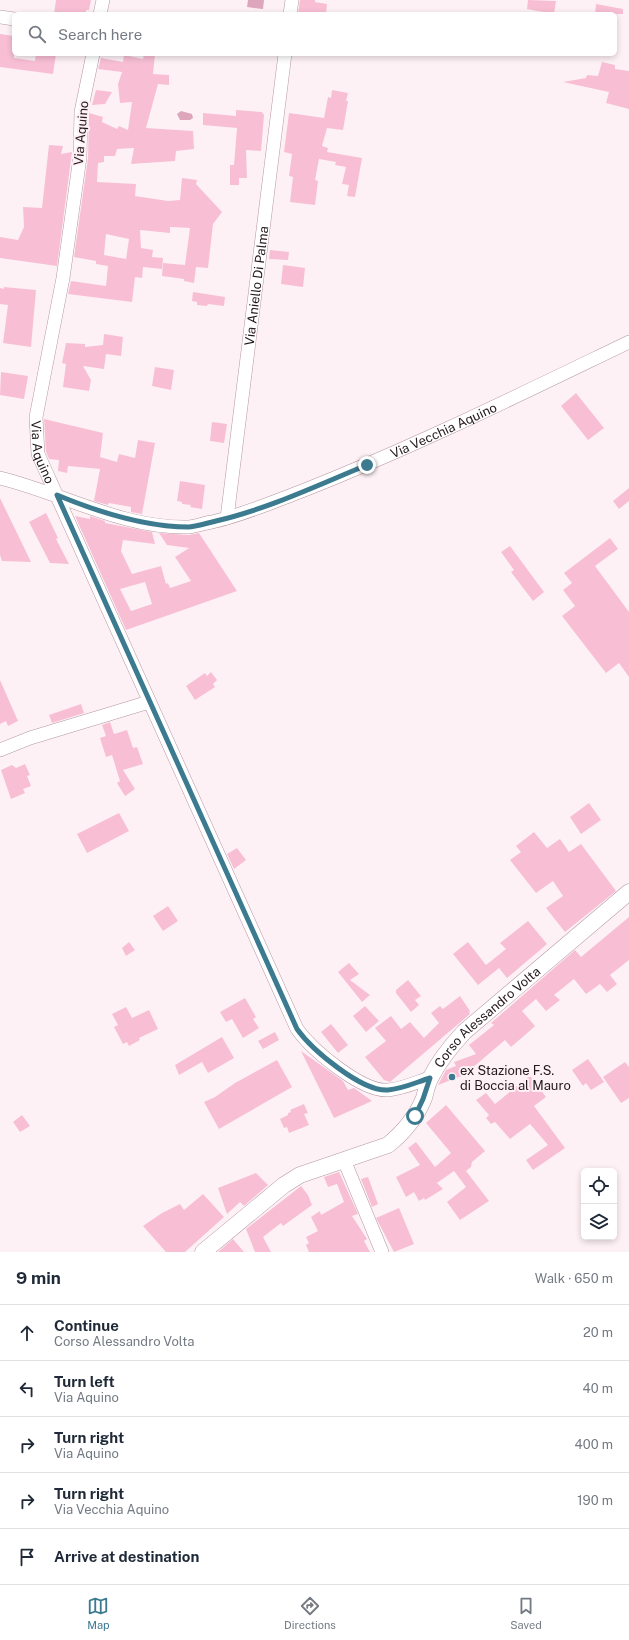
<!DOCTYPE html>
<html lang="en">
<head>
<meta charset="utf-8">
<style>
  body { margin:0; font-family:"Public Sans",sans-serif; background:#f2f2f3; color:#1f2937 }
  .controls { position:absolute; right:12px; bottom:12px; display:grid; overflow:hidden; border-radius:6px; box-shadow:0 2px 6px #0003 }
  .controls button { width:36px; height:36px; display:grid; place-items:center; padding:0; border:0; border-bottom:1px solid #e0e1e3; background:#fff; color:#1f2937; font:20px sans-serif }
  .stop { position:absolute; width:12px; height:12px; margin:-9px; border:3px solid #3c7a90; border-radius:50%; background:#fff }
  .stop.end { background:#3c7a90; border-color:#fff; box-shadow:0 1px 4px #0008 }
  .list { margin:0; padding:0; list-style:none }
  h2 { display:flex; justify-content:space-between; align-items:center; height:52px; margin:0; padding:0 16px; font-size:17px }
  h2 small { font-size:13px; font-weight:400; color:#747a83 }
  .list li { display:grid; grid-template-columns:26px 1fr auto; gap:12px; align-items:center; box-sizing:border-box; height:56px; padding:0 16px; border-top:1px solid #e0e1e3 }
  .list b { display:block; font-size:15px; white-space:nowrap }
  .list p { margin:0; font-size:13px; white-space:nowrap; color:#747a83 }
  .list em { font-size:13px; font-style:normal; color:#747a83 }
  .icon { flex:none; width:22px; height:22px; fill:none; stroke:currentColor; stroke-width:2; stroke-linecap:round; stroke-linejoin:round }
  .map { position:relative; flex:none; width:629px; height:1252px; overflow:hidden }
  .search { position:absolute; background:#fff; box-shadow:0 2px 6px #0003; left:12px; right:12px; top:12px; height:44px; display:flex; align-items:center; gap:10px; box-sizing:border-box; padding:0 14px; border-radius:6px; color:#747a83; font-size:15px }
  .sheet { height:332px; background:#fff }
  nav { display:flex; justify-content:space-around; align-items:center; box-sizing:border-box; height:56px; border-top:1px solid #e0e1e3; background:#fff; font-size:11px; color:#747a83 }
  nav a { display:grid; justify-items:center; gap:2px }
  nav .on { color:#3c7a90 }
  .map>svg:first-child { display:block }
  .water { fill:#dea6bb }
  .building { fill:#f8bfd4; fill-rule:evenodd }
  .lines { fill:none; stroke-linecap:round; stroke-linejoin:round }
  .minor-casing { stroke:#b597a2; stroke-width:14 }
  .major-casing { stroke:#b597a2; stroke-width:17 }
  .minor { stroke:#fff; stroke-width:13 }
  .major { stroke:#fff; stroke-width:16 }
  .route { stroke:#3c7a90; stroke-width:5 }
  .poi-dot { fill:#3c7a90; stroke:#fef1f6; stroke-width:1.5 }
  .labels { text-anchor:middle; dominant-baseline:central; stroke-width:4; stroke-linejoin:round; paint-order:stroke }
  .street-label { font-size:13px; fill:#23181c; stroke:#fef1f6 }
  .poi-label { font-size:13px; fill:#23181c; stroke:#fef1f6; text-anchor:start }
</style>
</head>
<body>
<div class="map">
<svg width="629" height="1252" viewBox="0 0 629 1252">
  <rect width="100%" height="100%" fill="#fef1f6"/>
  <!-- water -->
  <path class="water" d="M248,0H264L263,9L247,7Z
    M181,111L192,114L193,118L190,120H180L177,114Z"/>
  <!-- building -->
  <path class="building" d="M56,0H91L89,10H86V14H54Z
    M300,0H315V2L327,4L326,14H298Z
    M528,0L556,1L554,14L527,9Z
    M596,4L623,9V14H595Z
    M0,34L14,36V58L35,61L36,54H56L53,74L0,67Z
    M144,54H155L153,74L169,75V85L158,84L146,128L193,131L194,149L176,151L175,161L131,164L134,148L117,149L115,156H104V162L98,163L97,182L136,184L135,196L168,201L180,200L182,178L197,180L196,184L222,212L213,224L208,268L196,267L194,283L184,281V279L162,276L163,263L185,265L190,228L170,227V233L140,230L141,248L153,250L152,257L163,258L162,269L143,267L142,278L135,277L132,302L68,294L71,281L106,286L108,266L96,264V261L74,257L88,158L89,113L103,117L102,122L117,129L119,126L128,130L132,102L120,103L118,84L122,72L98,69L101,58L123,62L124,55L143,59ZM106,234L129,239L126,259L104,255Z
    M602,62L615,65V69L629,71V109L606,103L609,92L563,82L586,78L587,75L598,76Z
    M96,90L112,92L105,104L92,105Z
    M332,90L348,93L346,101H348L343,130L327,128L322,146L328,148L327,152L362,158L355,197L347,196L349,185L342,184L346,167L335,165L336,162L319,159L315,180L318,181L315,205L290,202L293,177L289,176L292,154L284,152L289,113L324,118L328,97L331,98Z
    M236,110L262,112L264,115L261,151L246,150L247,178H239V185H230V165H234L237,128L203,125V113L236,116Z
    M49,145L63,146L61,154L72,152L57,266L0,258V237L18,240L24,227L23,207L42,208Z
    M270,250L289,252L288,260L269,259Z
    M283,265L305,268L303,287L281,284Z
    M4,287L36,290L31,347L3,343L8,305L0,304V288L4,289Z
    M193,292L225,297L224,306L208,304L207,306L197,305V302L192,301Z
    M104,334L123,337L121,356L106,354L104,369L83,366L91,380L89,391L63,387L66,364L62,363L66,343L85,344V347L103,345Z
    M155,367L174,370L171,390L152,386Z
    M1,372L28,376L24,399L0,395Z
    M576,393L604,428L588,440L561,406Z
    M44,419L103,433L100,457L117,462L119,454L135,458L138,440L155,443L142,514L131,512V507L109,503L108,505L94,501L100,469L68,466L67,473L58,471L59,460L49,459L46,452Z
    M212,422L227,424L224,443L210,441Z
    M180,481L205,485L202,509L190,507L191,505L182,504V502L177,501Z
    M629,488V501L619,509L613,501Z
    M0,498L17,533L31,562L2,561L0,555Z
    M46,513L58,538L56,539L69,564L50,563L29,522Z
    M75,516L90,519V516L105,521V523L152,532L155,544L123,540L121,551L132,574L161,566L166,584L168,583L170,588L191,581L175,557L189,548L167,545L159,533L189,535L199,533L237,591L126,630ZM145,582L152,604L131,611L120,589Z
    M610,538L618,549L595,566L629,612V677L619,663L606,673L562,616L575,606L563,590L572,583L564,573Z
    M510,546L544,592L533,601L511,572L514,570L501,552Z
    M211,672L217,680L213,684L215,687L195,700L186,686L205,673L207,676Z
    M0,680L18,721L8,726L6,721L0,724Z
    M81,704L84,713L52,723L49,715Z
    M110,722L114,734L127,730L133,748L137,747L143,764L123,770L135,789L125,796L117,783L120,781L112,755L106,757L100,738L106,736L102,725Z
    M25,764L30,775L27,776L31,786L23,789L25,793L11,799L1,770L12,765L16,768Z
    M589,803L601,820L581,834L570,817Z
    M119,813L129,831L87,853L77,834Z
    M534,832L547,848L560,839L569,852L581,844L616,891L565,932L546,908L563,896L553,881L536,893L510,860L521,852L516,846Z
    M237,848L246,860L234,869L227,854Z
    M168,906L178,921L163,931L153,916Z
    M629,917V960L610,975L617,984L607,992L600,984L586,994L574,979L554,995L560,1000L546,1011L536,999L522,1011L535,1026L525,1035L511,1047L505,1040L471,1069L472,1072L438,1085L446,1070L456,1066L454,1062L476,1054L469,1045L494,1025L491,1023L575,950L581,957Z
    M528,921L547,944L507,978L499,968L478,985L453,954L468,942L486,965L506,949L500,943Z
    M129,942L135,950L126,956L122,948Z
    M349,963L359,974L350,980L370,995L362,1002L338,972Z
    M408,980L421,996L415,1000L419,1005L411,1012L396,993V990Z
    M460,996L470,1011L469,1012L470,1014L390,1082L384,1080L365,1057L386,1041L375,1028L391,1016L401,1029L410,1022L424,1038L439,1023L431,1013L440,1006L443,1009Z
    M245,998L256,1017L253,1019L259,1028L243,1038L232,1019L226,1022L220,1012Z
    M365,1006L379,1021L366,1032L353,1016Z
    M126,1007L132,1018L149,1010L158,1029L139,1038L140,1040L129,1046L127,1042L123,1044L114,1027L118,1025L112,1014Z
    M331,1024L348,1045L338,1053L321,1032Z
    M275,1032L279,1040L263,1049L258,1041Z
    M222,1037L234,1058L208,1073L202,1062L179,1075L175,1065Z
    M301,1051L343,1081L348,1090L354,1088L372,1101L334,1118Z
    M588,1059L604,1082L591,1090L586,1083L583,1086L572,1070Z
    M277,1060L292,1087L219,1129L204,1102L215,1097L235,1083Z
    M625,1062L629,1067V1098L621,1103L603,1077Z
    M528,1077H531L546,1097L534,1106L565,1148L533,1170L526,1160L548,1145L530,1124L510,1139L495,1122L491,1124L486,1118L489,1115L476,1100L486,1093L495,1104Z
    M304,1104L308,1113L304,1114L309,1125L289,1133L287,1127L284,1128L280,1119L288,1115V1113L291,1112L290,1110Z
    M446,1105L485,1151L472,1162L471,1167L466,1171L489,1201L460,1220L447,1202L466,1187L454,1171L437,1183L443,1189L425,1200L424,1198L419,1201L414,1192L406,1197L396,1177L420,1165L408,1148L416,1142L435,1167L451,1153L426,1123Z
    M22,1115L30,1126L20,1132L13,1122Z
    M339,1172L358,1214L352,1216L367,1239L364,1241L370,1252H309L306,1245L309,1243L306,1237L318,1231L311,1217L320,1211L321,1215L344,1202L337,1184L328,1187L324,1177Z
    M256,1173L268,1185L244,1206L240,1202L227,1214L218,1188Z
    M368,1177L378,1204L372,1207L361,1179Z
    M301,1186L308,1195L312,1205L283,1226L281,1223L263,1237L271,1252H255L246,1229Z
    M203,1194L224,1217L185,1252H166L143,1226L162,1213L180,1204L184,1210Z
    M399,1208L414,1244L394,1252L376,1218Z
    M233,1239L244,1252H218Z"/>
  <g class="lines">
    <defs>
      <g id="minor">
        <path d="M100,14L103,0"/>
        <path d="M290,14L292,0"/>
        <path d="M0,17L14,19"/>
        <path id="s1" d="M93,54L81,112L80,157L63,278L36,417L38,454L297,1029C312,1050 362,1092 388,1090C402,1089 417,1082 430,1078"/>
        <path id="s2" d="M0,478C62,493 123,529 189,527C197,526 205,523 212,522C243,515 273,502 302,491C414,447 521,394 629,342"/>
        <path id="s3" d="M227,518L285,54"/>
        <path d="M0,750L30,738L149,702"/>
        <path d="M344,1160L382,1252"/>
      </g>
      <g id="major">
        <path id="s4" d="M203,1252L284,1185L300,1175L388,1145C404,1132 416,1118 424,1098C426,1091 427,1084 431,1077C439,1061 451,1046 464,1032L629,892"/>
      </g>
    </defs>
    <!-- minor casing -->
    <use href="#minor" class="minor-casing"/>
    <!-- major casing -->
    <use href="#major" class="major-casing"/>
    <!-- minor -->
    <use href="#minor" class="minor"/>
    <!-- major -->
    <use href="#major" class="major"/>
  </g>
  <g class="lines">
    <!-- route -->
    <path class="route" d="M367,465C318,485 268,509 216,521C207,523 198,526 189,527C144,527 98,512 57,495L297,1029C312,1050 362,1092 388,1090C402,1089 417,1082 430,1078L423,1099L415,1116"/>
  </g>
  <!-- markers -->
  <circle class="poi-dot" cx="452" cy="1077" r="4"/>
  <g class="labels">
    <!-- street labels -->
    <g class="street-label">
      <text transform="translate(81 133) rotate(-85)">Via Aquino</text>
      <text stroke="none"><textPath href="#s3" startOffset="234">Via Aniello Di Palma</textPath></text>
      <text stroke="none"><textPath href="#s2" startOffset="469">Via Vecchia Aquino</textPath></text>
      <text stroke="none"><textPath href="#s1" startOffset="404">Via Aquino</textPath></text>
      <text stroke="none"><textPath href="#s4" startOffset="382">Corso Alessandro Volta</textPath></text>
    </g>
    <!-- poi labels -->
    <g class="poi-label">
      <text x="460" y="1070">ex Stazione F.S.<tspan x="460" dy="15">di Boccia al Mauro</tspan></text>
    </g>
  </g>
</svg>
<div class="controls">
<button><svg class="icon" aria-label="locate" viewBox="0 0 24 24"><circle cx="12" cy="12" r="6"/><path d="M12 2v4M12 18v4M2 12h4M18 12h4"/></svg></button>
<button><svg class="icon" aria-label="layers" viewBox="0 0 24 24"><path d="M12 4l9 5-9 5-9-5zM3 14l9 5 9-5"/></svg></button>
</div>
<div class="stop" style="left:415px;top:1116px"></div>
<div class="stop end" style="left:367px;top:465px"></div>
<div class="search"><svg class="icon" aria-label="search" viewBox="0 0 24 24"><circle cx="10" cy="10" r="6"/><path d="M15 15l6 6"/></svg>Search here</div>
</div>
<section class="sheet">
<h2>9 min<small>Walk · 650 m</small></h2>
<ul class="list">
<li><svg class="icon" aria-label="ahead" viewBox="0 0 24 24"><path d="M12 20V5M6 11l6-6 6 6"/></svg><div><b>Continue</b><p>Corso Alessandro Volta</p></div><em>20 m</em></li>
<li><svg class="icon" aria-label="left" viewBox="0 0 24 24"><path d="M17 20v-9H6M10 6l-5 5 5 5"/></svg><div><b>Turn left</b><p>Via Aquino</p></div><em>40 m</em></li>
<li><svg class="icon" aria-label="right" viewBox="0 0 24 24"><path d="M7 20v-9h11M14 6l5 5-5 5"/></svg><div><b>Turn right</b><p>Via Aquino</p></div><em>400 m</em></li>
<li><svg class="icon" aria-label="right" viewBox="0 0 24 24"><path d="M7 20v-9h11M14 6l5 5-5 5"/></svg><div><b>Turn right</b><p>Via Vecchia Aquino</p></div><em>190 m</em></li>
<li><svg class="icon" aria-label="arrive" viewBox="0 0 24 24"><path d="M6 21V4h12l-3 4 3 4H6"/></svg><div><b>Arrive at destination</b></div></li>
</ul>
</section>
<nav>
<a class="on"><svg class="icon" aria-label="map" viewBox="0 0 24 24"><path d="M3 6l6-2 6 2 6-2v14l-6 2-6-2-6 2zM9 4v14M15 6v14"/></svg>Map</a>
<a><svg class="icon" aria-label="directions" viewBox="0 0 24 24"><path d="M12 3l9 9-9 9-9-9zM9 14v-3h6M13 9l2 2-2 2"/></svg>Directions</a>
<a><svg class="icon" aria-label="saved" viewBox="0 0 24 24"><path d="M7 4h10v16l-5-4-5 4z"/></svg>Saved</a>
</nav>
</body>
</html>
